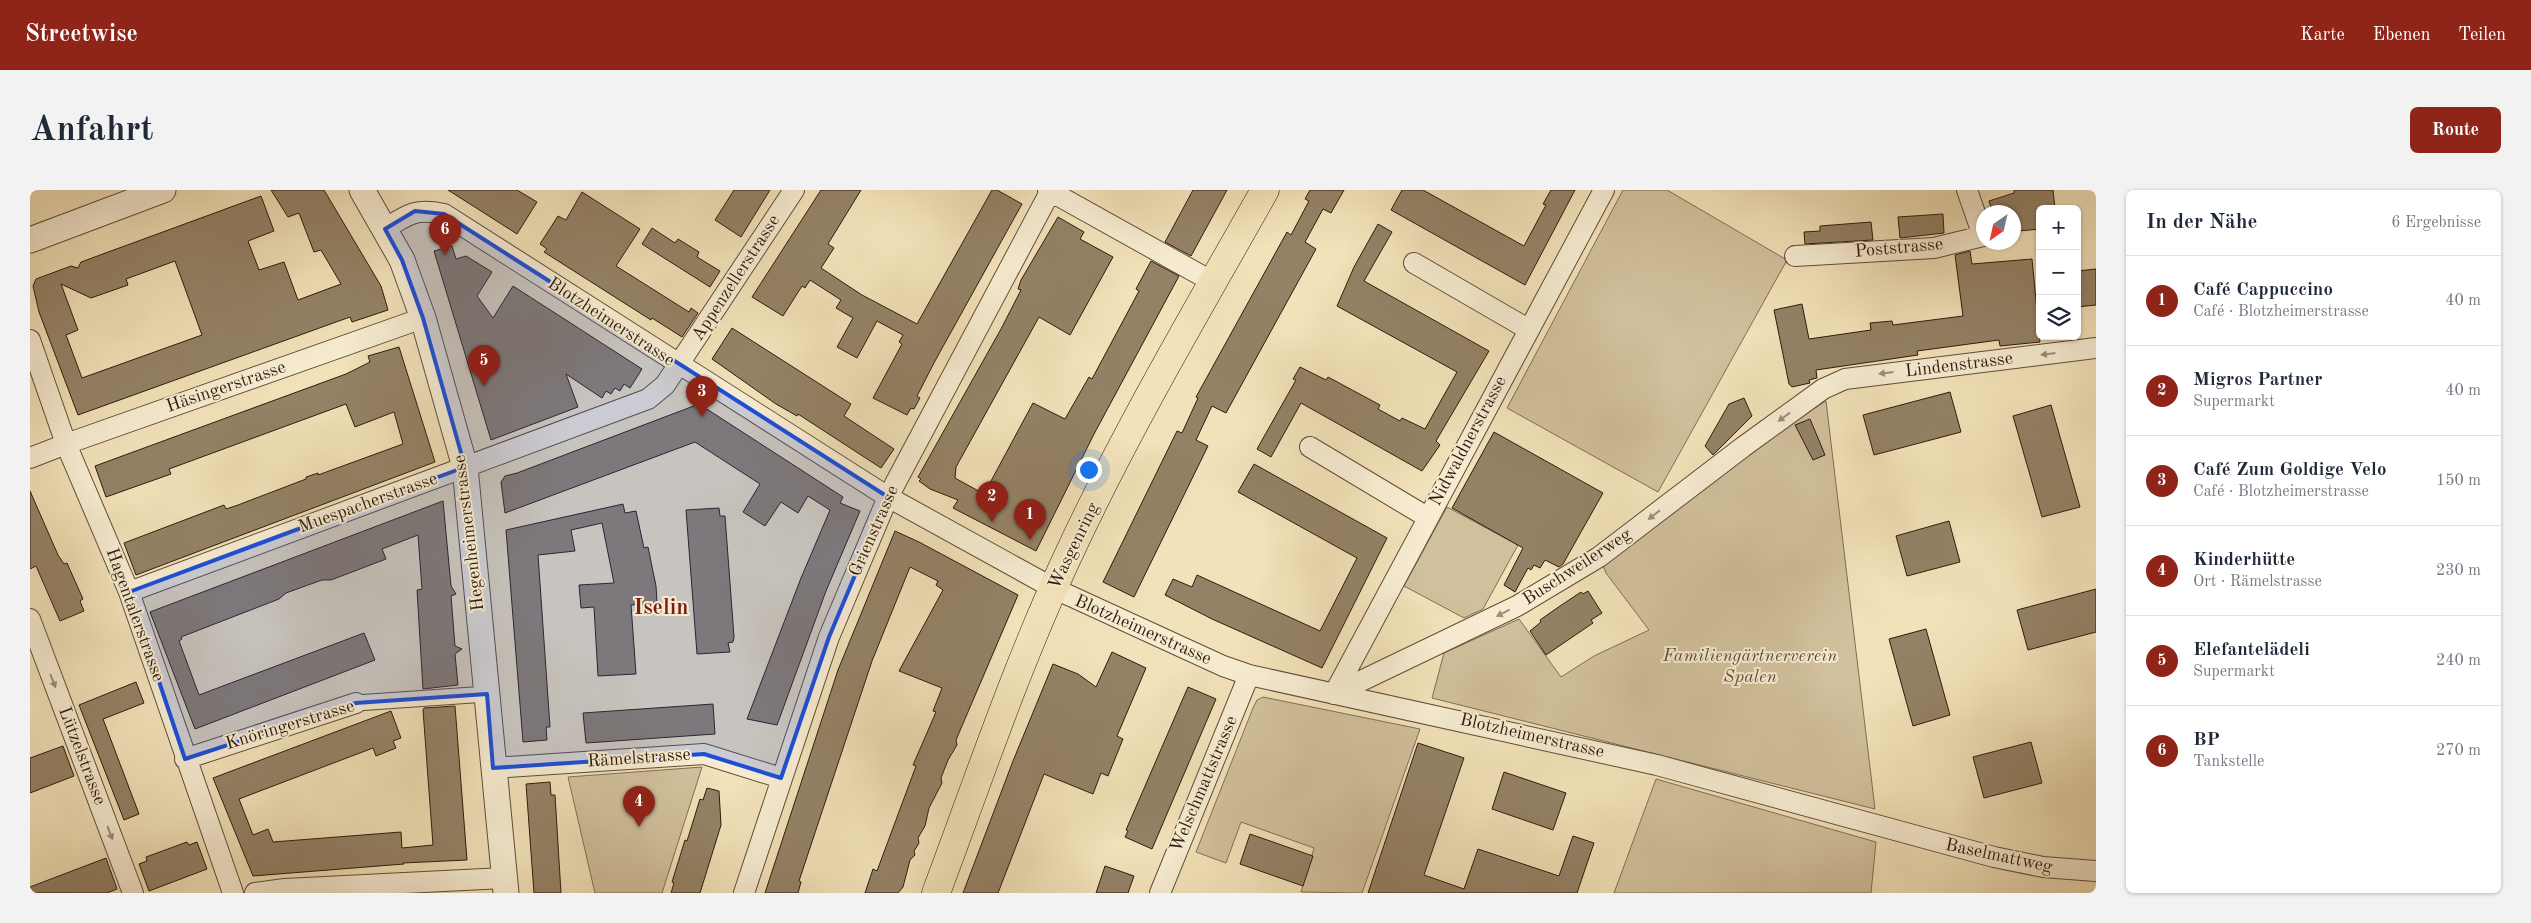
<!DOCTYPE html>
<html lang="de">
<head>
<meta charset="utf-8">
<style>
  body { margin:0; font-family:"Old Standard TT",serif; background:#f2f2f3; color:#1f2937 }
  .controls { position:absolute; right:15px; top:15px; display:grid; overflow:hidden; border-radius:8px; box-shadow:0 1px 4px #0004 }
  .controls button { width:45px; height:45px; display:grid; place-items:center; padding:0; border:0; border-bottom:1px solid #e0e1e3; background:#fff; color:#1f2937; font:25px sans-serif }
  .compass { position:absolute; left:1946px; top:15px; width:45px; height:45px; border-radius:50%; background:#fff; box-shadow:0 1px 4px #0004; rotate:214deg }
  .you { position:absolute; left:1058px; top:279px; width:18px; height:18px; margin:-12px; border:4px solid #fff; border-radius:50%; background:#1a73e8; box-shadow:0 0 0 8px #1a73e833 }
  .badge { display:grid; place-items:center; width:32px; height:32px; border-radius:50%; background:#8f2418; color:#fff; font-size:16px; font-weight:700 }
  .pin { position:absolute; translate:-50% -41px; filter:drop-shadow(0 1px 2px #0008) }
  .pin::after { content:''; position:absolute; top:26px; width:18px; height:15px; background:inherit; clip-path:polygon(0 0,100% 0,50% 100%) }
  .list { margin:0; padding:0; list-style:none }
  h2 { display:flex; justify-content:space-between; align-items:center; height:65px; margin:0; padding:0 20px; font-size:21px }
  h2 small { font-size:16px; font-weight:400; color:#747a83 }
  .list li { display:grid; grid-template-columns:32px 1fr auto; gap:15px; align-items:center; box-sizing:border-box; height:90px; padding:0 20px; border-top:1px solid #e0e1e3 }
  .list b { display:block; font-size:19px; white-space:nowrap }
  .list p { margin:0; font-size:16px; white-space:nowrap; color:#747a83 }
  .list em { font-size:16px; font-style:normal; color:#747a83 }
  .icon { flex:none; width:28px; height:28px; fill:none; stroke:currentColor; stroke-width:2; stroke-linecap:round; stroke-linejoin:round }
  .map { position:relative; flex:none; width:2066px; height:703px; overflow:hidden; border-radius:8px }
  header { display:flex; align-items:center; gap:30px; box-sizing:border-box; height:70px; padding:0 25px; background:#8f2418; color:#fff }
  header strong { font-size:24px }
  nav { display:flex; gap:28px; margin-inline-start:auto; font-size:18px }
  .intro { display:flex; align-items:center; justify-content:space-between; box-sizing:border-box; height:120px; padding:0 30px }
  h1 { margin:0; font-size:35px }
  .button { padding:12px 22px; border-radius:8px; background:#8f2418; color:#fff; font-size:18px; font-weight:700 }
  main { display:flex; gap:30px; padding:0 30px }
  aside { flex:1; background:#fff; border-radius:8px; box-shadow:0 1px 4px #0004 }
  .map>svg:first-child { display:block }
  .green { fill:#d1c09c; stroke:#806e54 }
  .building { fill:#948266; stroke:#2e1b0c; fill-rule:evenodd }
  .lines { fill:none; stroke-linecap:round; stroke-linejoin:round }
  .pedestrian-casing { stroke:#5f4d37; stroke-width:17 }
  .minor-casing { stroke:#5f4d37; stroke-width:22 }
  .tertiary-casing { stroke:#5f4d37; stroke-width:27 }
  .primary-casing { stroke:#2e1b0c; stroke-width:29 }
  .pedestrian { stroke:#f7ecd2; stroke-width:15 }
  .minor { stroke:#f7ecd2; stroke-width:20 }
  .tertiary { stroke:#f7ecd2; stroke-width:25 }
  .primary { stroke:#f2e2b9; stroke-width:28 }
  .oneway { fill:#9d8e79 }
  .marked { fill:#1d4ed8; fill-opacity:0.2; stroke:#1d4ed8; stroke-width:4; stroke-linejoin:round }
  .labels { text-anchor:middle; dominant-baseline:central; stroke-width:4; stroke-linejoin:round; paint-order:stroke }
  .street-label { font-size:18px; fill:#2e1b0c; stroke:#f7ecd2 }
  .park-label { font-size:18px; font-style:italic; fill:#5f4d37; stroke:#f7ecd2 }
  .district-label { font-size:22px; font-weight:bold; fill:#7a1f14; stroke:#f7ecd2 }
</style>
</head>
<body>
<header>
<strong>Streetwise</strong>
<nav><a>Karte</a><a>Ebenen</a><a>Teilen</a></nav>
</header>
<div class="intro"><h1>Anfahrt</h1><a class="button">Route</a></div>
<main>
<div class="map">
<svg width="2066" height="703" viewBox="0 0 2066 703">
  <rect width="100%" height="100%" fill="#f2e2b9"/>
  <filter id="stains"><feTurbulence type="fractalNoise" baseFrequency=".004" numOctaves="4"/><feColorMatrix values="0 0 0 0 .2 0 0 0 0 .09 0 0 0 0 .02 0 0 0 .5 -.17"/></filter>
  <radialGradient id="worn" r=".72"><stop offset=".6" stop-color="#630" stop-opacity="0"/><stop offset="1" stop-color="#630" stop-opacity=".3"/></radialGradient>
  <!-- green -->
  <path class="green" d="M1593,0H1637L1757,70L1628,302L1477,218Z
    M1796,211L1845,619L1402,508L1414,463L1489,429L1531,487L1564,466L1619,440L1576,383L1572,373L1756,236Z
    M1417,317L1488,355L1453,419L1434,428L1374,396Z
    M1233,507L1390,539L1332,703L1271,702L1284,658L1211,632L1196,673L1166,662L1223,518L1227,510Z
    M672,577L632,703H565L538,587Z
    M1626,589L1846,652L1841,703H1584Z"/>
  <!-- building -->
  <path class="building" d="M241,0H294L351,96L358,120L322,132L320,127L48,225L9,122L3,96L6,89L41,76L48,78L51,72L231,6L244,41L218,51L229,80L254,72L268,110L311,94L291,60L284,62L269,23L258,27ZM145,71L172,145L52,188L36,145L48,140L31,94L61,108L98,95L96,89Z
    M418,0H487L507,12L487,44Z
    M704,0H740L711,47L685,30Z
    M791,0H831L798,54L804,58L791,78L832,105L887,134L962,0H967L992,14L905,171L887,206L890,208L884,219L881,218L877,225L843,208L872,154L869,152L873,145L847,131L827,168L807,157L823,128L806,118L811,110L780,90L775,98L772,96L753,126L722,107Z
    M1163,0H1197L1161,66L1135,52Z
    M1280,0H1314L1301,23L1293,19L1275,52L1286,59L1196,223L1182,216L1166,250L1178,256L1104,407L1073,392L1147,241L1152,243L1168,208L1166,207L1257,42L1261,45L1279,11L1275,9Z
    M1372,0H1393L1494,56L1516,15L1513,14L1521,0H1545L1495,95L1361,20Z
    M1984,0H2023L2025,19H2010V39L1989,41L1988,35L1984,37V22H1962L1959,11L1984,3Z
    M552,2L610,39L586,76L659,122L661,118L668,123L652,147L622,128L621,130L514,62L517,59L510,54L528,26L536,30Z
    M1913,24L1914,43L1870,48L1868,27Z
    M1028,27L1054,42L1050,49L1083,67L1040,145L1009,127L936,259L926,277L925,288L954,304L1003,213L1035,229L1059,187L1062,189L1109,101L1106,99L1121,71L1149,86L1064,244L1006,361L923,318L928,310L900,299L889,291L891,289L888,287L971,139L991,100L988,99L991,90Z
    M1841,32L1843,50L1775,54L1774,42L1790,41V36Z
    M1348,34L1362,42L1334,91L1459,161L1406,251L1410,255L1392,281L1271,213L1241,267L1227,259L1266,190L1263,189L1270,177L1296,190L1298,187L1350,215L1348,219L1370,231L1372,228L1395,239L1427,182L1307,116L1324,77Z
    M622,38L645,53L648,49L669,62L667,67L690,81L680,97L612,54Z
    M422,56L426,69L436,66L462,82L447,106L463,128L483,96L612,179L600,198L594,194L590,201L585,198L581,204L576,201L572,208L536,184L548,217L461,250L404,61Z
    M1940,61L1942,74L2002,69L2010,152L1970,156L1969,150L1887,161L1888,165L1786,180L1787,188L1779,190L1780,193L1762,197L1759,194L1744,120L1772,114L1779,149L1841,140L1840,133L1862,131L1863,135L1933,126L1925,65Z
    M2066,79V115L2047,117V81Z
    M702,138L821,214L814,226L864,259L851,278L768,224L767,226L746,214L682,169Z
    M369,157L405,272L106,385L94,353L194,315L196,319L208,315L276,289V287L288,283V285L373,254L364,222L325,237L316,214L139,279L141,284L76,307L65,276L316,184L340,172L338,166Z
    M1920,202L1931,242L1844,265L1833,225Z
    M1714,208L1722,226L1683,265L1675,256L1699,214Z
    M669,214L813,307L810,313L830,321L796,401L747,535L717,529L771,388L800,320L778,306L768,323L751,312L735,336L713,322L730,294L665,252L475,323L471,292L475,286L487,283Z
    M2021,215L2050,317L2012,327L1983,226Z
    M1780,229L1795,265L1783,270L1765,235Z
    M1464,242L1573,303L1533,374L1529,377L1515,370L1510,378L1504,375L1501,380L1498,378L1485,402L1474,395L1493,358L1422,318Z
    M1224,274L1357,348L1292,478L1182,429L1135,405L1143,389L1162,397L1167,385L1290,441L1327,368L1208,302Z
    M0,301L28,365L34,374L37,373L53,409L50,411L54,421L30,431L6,376L0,379Z
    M413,311L421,396L426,404L421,406L425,456L432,459L425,464L428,495L393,499L387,400L392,399L388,345L352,359L356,369L301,390H292L256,403L249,409L151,447L152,449L149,451L169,505L334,443L345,470L165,539L120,422Z
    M593,314L595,323L606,321L614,358L618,357L626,396L627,413L601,415L606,484L568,486L564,417L551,418L549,395L584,393L572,333L541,340L545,361L508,365L520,537H516L517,550L493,552L476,340Z
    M689,318L690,326H695L704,447L703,452L698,453L700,462L667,464L656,320Z
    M1919,331L1930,372L1877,386L1866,346Z
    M865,341L889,352L988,405L926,550L927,555L918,570L911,588L912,593L899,618L895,636L888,648L889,653L884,661L885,665L880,670L873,697L868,703H835L843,679L847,681L886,576L883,575L906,522L903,521L912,498L869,481L913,400L906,395L908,391L880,377L842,471L769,691L771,692L768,703H735L808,480Z
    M2066,399V442L1998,460L1987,420Z
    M1558,401L1572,423L1561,430L1563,433L1516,465L1500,441L1511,432L1510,430L1530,416L1551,402L1553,404Z
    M1896,439L1920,525L1883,536L1859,449Z
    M1082,462L1116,478L1087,546L1093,549L1078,586L1071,583L1063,604L1014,584L968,703H933L983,571L1023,474L1048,484L1066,497Z
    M106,492L114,513L73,529L109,624L94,630L49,515Z
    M1158,497L1186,509L1122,659L1095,647L1098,641L1096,640Z
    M683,514L685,544L556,553L553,523Z
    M425,516L437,670L373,673L374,674L223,686L183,588L361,521L371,548L363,551L366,558L346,566L343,558L209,609L223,645L238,639L243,652L371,642L372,658L403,655L393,520L394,518Z
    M2001,552L2012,593L1954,608L1943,567Z
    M1388,553L1434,568L1394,685L1434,699L1448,659L1529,686L1543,646L1564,653L1547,703H1338Z
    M33,556L44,586L0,603V568Z
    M1474,582L1536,603L1523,640L1462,619Z
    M520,592L521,605H525L531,703H504L496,594Z
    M677,598L689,601L691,635L670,703H641L644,693L642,692L655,650L657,651L670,609L673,610Z
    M1220,644L1283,666L1273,696L1210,674Z
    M157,652L159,655L167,652L177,679L119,701L109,674L117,671L116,667Z
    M76,668L87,699L77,703H0V697Z
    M1075,676L1104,686L1098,703H1066Z"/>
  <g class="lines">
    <defs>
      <path id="pedestrian" d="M326,513L457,504"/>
      <path id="minor" d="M1018,0L1183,92
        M355,39C378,24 386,18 414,24L858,307L1023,398L1193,476L1219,485L1627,575L1964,667L2013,677L2066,681
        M1765,66L1904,58L1953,46L1937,0
        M1384,73L1498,139
        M0,150L36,254L99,402L203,703
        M1280,257L1397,327
        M0,268L36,254L393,128
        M99,402L618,209L635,195L764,0
        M0,429L103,703
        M1304,504L1487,416L1569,367L1713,257L1793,199L1815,189L2066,158
        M1304,504L1574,0
        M155,569L326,513
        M463,578L674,564L751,588
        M225,703L255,699L474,688
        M714,703L799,447L858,307L1021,0
        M1130,703L1219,485"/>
      <path id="tertiary" d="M332,0L372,70L393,128L435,277L476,703
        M0,50L133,0"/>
      <path id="primary" d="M906,703C948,591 986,477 1037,368C1095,242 1167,121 1235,0"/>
    </defs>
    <!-- pedestrian casing -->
    <use href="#pedestrian" class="pedestrian-casing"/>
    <!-- minor casing -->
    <use href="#minor" class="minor-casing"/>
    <!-- tertiary casing -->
    <use href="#tertiary" class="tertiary-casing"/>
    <!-- primary casing -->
    <use href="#primary" class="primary-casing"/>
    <!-- pedestrian -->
    <use href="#pedestrian" class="pedestrian"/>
    <!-- minor -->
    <use href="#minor" class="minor"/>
    <!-- tertiary -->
    <use href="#tertiary" class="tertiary"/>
    <!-- primary -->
    <use href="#primary" class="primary"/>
  </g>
  <!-- one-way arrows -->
  <defs><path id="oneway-solid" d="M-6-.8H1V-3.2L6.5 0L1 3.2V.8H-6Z" transform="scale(1.25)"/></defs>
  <g class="oneway">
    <use href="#oneway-solid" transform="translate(2018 164) rotate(173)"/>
    <use href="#oneway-solid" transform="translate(1856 183) rotate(173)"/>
    <use href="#oneway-solid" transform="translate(1754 227) rotate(144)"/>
    <use href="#oneway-solid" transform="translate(1624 325) rotate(142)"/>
    <use href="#oneway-solid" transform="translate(1473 423) rotate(153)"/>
    <use href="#oneway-solid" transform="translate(23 491) rotate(69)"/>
    <use href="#oneway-solid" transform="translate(80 643) rotate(69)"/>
  </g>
  <!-- marked area -->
  <path class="marked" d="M385,21L414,24L858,307L799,447L751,588L674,564L463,578L457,504L326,513L155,569L99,402L435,277L393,128L372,70L355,39Z"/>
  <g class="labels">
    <!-- street labels -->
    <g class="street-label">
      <text transform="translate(1869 58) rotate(-5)">Poststrasse</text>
      <text transform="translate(706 88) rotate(-57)">Appenzellerstrasse</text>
      <text transform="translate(581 132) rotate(33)">Blotzheimerstrasse</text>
      <text transform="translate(1929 175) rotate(-7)">Lindenstrasse</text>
      <text transform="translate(196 197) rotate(-19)">Häsingerstrasse</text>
      <text transform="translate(1438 251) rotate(-62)">Nidwaldnerstrasse</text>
      <text transform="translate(338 313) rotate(-20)">Muespacherstrasse</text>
      <text transform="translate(844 341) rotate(-66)">Grienstrasse</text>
      <text transform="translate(439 343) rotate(-97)">Hegenheimerstrasse</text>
      <text transform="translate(1044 356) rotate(-64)">Wasgenring</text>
      <text transform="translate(1547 377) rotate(-33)">Buschweilerweg</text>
      <text transform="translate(105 425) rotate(70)">Hagentalerstrasse</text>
      <text transform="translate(1113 440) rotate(24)">Blotzheimerstrasse</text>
      <text transform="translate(260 535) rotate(-17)">Knöringerstrasse</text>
      <text transform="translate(1502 546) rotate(13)">Blotzheimerstrasse</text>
      <text transform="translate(52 566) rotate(69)">Lützelstrasse</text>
      <text transform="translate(609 568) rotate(-4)">Rämelstrasse</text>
      <text transform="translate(1174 594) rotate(-67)">Welschmattstrasse</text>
      <text transform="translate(1969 666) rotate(12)">Baselmattweg</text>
    </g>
    <!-- park labels -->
    <g class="park-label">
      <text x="1720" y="466">Familiengärtnerverein<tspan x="1720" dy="21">Spalen</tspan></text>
    </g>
    <!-- district labels -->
    <g class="district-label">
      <text x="631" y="418">Iselin</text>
    </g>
  </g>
  <rect width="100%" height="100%" filter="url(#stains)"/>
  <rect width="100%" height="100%" fill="url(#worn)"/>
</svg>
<div class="controls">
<button>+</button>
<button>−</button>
<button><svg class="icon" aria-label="layers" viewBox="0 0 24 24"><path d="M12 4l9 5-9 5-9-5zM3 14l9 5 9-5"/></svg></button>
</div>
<svg class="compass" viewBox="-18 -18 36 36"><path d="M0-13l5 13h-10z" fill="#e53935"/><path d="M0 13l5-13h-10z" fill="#747a83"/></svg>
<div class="you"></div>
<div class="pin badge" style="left:1000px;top:350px">1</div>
<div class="pin badge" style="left:962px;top:332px">2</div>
<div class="pin badge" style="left:672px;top:227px">3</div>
<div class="pin badge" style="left:609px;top:637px">4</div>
<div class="pin badge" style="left:454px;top:196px">5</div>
<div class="pin badge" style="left:415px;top:65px">6</div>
</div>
<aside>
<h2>In der Nähe<small>6 Ergebnisse</small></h2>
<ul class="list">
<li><span class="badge">1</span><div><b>Café Cappuccino</b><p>Café · Blotzheimerstrasse</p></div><em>40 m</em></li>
<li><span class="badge">2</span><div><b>Migros Partner</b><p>Supermarkt</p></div><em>40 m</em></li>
<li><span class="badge">3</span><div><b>Café Zum Goldige Velo</b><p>Café · Blotzheimerstrasse</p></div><em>150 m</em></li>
<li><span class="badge">4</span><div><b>Kinderhütte</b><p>Ort · Rämelstrasse</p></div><em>230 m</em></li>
<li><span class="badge">5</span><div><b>Elefantelädeli</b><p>Supermarkt</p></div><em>240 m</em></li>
<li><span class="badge">6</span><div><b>BP</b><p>Tankstelle</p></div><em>270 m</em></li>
</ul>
</aside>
</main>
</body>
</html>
